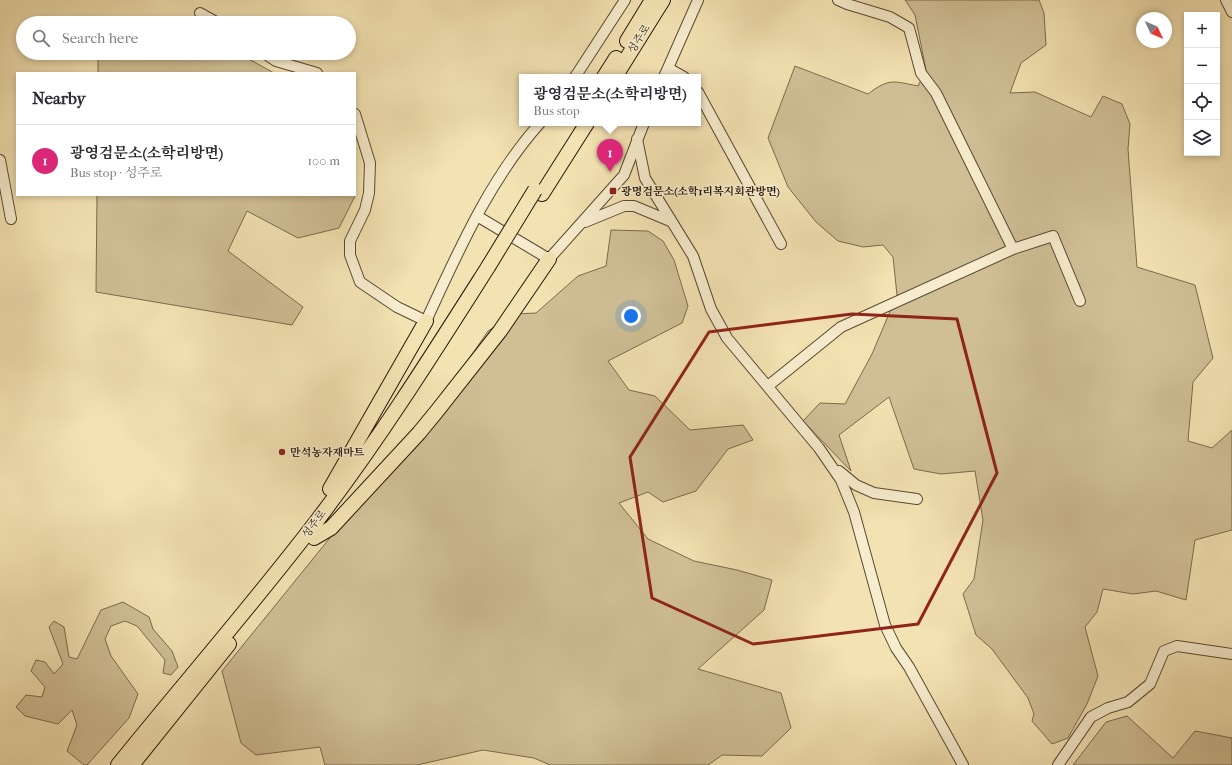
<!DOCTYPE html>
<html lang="en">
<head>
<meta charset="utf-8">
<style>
  body { margin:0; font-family:"IM FELL French Canon","Noto Serif KR",serif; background:#f7f7f7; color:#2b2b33 }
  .controls { position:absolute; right:12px; top:12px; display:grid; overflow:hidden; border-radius:0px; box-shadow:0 2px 6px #0003 }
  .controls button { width:36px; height:36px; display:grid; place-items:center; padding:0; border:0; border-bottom:1px solid #e1e1e2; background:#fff; color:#2b2b33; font:20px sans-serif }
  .compass { position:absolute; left:1136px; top:12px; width:36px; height:36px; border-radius:50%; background:#fff; box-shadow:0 2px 6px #0003; rotate:134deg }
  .you { position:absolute; left:631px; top:316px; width:14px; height:14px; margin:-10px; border:3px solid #fff; border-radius:50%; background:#1a73e8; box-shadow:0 0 0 6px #1a73e833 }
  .badge { display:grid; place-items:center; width:26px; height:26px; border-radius:50%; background:#db2777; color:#fff; font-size:13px; font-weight:700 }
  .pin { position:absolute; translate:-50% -33px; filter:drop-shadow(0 1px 2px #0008) }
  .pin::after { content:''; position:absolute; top:21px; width:14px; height:12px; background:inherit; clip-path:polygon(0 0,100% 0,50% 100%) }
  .popup { position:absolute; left:519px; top:74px; width:182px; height:52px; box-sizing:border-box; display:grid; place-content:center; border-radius:0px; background:#fff; filter:drop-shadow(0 1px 3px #0005); font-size:13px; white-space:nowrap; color:#7c7c81 }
  .popup b { font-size:15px; color:#2b2b33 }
  .popup::after { content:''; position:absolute; left:50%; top:100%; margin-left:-8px; border:8px solid transparent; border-top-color:#fff }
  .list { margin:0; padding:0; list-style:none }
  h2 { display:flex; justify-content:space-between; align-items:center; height:52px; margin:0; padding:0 16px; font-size:17px }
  h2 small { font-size:13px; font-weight:400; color:#7c7c81 }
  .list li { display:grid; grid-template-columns:26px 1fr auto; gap:12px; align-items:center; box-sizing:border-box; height:72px; padding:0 16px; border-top:1px solid #e1e1e2 }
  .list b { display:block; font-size:15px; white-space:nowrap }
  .list p { margin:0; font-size:13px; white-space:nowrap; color:#7c7c81 }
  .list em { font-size:13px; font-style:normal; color:#7c7c81 }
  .icon { flex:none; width:22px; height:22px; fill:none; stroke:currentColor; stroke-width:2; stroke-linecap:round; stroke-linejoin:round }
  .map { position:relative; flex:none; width:1232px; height:765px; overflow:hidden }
  .search { position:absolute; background:#fff; box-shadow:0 2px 6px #0003; left:16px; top:16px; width:340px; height:44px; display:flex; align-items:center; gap:10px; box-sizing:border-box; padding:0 14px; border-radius:22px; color:#7c7c81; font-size:15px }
  .panel { position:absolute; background:#fff; box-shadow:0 2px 6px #0003; left:16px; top:72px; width:340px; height:124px; border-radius:0px }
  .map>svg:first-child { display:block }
  .green { fill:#d0bf95; stroke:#7b6a4e }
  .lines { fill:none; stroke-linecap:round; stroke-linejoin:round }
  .minor-casing { stroke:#594932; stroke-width:12 }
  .highway-casing { stroke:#261608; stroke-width:16 }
  .minor { stroke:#f7eccd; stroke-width:10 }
  .highway { stroke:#f3e2b2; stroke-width:14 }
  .highway-bridge-casing { stroke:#261608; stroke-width:16; stroke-linecap:butt }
  .highway-bridge { stroke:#f3e2b2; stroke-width:14 }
  .marked { fill:none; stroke:#8f2418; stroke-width:3; stroke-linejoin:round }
  .poi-dot { fill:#8f2418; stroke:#f7eccd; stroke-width:1.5 }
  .labels { text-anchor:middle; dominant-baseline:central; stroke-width:3; stroke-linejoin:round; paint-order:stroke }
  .street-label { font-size:11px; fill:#261608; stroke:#f7eccd }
  .poi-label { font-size:11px; font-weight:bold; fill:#261608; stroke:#f7eccd; text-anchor:start }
</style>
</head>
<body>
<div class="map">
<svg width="1232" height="765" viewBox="0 0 1232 765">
  <rect width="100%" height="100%" fill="#f3e2b2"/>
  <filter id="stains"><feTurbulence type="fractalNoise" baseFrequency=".005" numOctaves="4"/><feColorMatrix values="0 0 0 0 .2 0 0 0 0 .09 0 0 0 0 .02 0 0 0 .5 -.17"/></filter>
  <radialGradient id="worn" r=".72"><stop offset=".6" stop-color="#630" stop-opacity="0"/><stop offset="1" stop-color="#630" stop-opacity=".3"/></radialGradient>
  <!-- green -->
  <path class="green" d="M905,0H1039L1044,13L1046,45L1021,63L1010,93L1035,92L1091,117L1103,96L1122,104L1130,124L1128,149L1137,267L1195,285L1213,358L1193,382L1188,441L1212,448L1232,430V530L1195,540L1186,600L1156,591L1133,594L1103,589L1097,612L1085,627L1098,676L1087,704L1068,738L1052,744L1032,721L1034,714L1028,698L992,649L976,635L963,594L974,579L983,520L975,471L941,474L914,469L889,397L839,435L851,471L803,421L820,403L845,404L872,354L897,295L893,257L883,245L863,247L838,241L816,222L788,187L768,138L795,66L868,94C889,78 893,81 918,86L926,70L915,15Z
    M98,53H238L274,73H98Z
    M97,195H355V196L339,228L298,238L247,211L228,251L303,307L292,325L96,292Z
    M611,230L648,231L663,241L674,260L688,306L682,323L608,361L629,390L655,396L690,430L743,425L753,440L728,449L696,491L663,502L648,492L619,503L648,539L694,561L737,570L772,580L764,610L698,669L781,693L791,728L762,756L722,755L708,765H550L534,758L483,750L417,765H325L320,747L256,755L241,743L222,671L436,407L488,331L515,314L536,313L578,276L606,266Z
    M123,602L149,617L153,629L172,651L178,667L171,675L163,673L165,660L137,626L125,621L111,626L105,639L111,656L138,694L129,718L87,765H84L67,751L77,725L72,710L58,724L25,716L16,707L26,695L42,697L45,687L31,671L36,660L45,662L54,674L63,664L49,627L54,621L64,627L69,657L77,659L101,610Z
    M1127,716L1173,758L1195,731L1232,738V765H1073L1106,722Z"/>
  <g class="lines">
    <defs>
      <path id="minor" d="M838,0L847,4L890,17L909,28L921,73L936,93L1013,249
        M1226,0L1232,12
        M200,13L218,23
        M264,53L276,61L317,73
        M668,68L684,77
        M575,77L625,0
        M664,77L698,0
        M698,92L781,244
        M355,114L370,163L369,193L365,210L350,241V255L360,282L397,307L426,321C458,252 489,180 540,123
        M637,139L645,178L693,256L711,309L727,338L819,448L841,480L854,512L885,625L896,648L909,667L963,765
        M0,160L11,219
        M477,216L549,259L624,175L644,123
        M585,222L624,206H634L670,221
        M768,386L841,327L1013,249L1053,236L1080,301
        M839,471L856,485L874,493L917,499
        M1058,765L1091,717L1108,708L1128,702L1150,684L1164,651L1177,646L1232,654"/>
      <path id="highway" d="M627,41L652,0
        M604,77L616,58
        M615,77L663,0
        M542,194L587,123
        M330,489L426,321
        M314,538L331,528L419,433L437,411L500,331L549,259
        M118,765C185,682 255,602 319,518C380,438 434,352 488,267
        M132,765L229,644"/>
    </defs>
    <!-- minor casing -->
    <use href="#minor" class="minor-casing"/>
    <!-- highway casing -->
    <use href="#highway" class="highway-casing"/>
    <!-- minor -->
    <use href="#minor" class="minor"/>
    <!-- highway -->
    <use href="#highway" class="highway"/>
    <defs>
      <path id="highway-bridge" d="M488,267L535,190"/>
    </defs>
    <!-- highway-bridge casing -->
    <use href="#highway-bridge" class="highway-bridge-casing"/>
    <!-- highway-bridge -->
    <use href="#highway-bridge" class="highway-bridge"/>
  </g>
  <!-- marked area -->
  <path class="marked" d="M852,314L957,319L997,473L918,624L753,644L652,598L630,457L709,332Z"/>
  <!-- markers -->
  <g class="poi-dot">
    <rect x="609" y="187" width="8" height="8" rx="2"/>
    <circle cx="282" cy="452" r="4"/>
  </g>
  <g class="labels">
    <!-- street labels -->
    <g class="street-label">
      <text transform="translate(639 39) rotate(-58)">성주로</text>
      <text transform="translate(314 524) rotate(-53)">성주로</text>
    </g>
    <!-- poi labels -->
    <g class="poi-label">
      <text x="621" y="191">광명검문소(소학1리복지회관방면)</text>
      <text x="290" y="452">만석농자재마트</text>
    </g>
  </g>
  <rect width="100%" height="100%" filter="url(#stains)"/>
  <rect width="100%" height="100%" fill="url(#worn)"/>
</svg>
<div class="controls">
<button>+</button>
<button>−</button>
<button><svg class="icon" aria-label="locate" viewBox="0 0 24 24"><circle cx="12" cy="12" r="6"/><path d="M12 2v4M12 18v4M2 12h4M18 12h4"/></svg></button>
<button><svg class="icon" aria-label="layers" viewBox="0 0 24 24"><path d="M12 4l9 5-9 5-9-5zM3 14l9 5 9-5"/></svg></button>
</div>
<svg class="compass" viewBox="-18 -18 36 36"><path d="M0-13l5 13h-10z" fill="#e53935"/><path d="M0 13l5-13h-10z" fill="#7c7c81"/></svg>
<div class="you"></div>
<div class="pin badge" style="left:610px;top:172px">1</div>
<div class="popup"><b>광영검문소(소학리방면)</b>Bus stop</div>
<div class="search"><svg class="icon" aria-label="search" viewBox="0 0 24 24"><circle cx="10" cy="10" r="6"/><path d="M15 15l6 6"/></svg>Search here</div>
<section class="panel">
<h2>Nearby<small></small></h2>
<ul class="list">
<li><span class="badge">1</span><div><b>광영검문소(소학리방면)</b><p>Bus stop · 성주로</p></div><em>100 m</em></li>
</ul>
</section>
</div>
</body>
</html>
